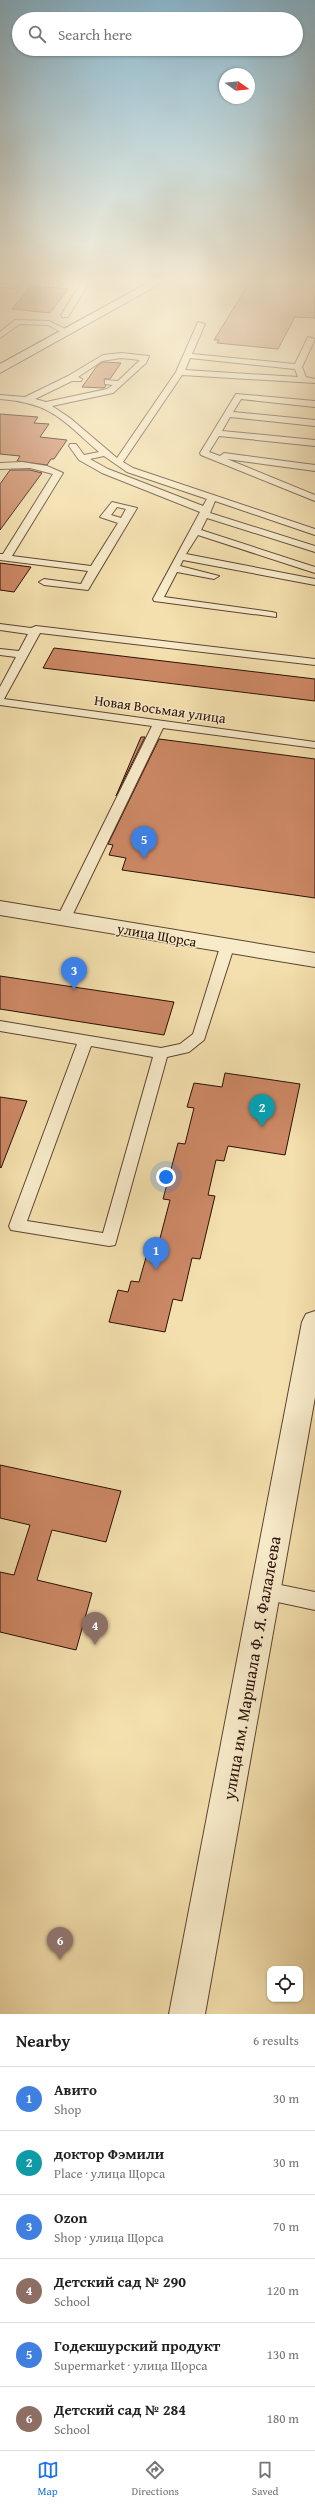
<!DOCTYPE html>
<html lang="en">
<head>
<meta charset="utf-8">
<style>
  body { margin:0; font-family:"Gentium Book Plus",serif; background:#f2f2f2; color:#202124 }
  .controls { position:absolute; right:12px; bottom:12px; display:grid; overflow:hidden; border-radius:8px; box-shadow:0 1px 3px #0004 }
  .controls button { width:36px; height:36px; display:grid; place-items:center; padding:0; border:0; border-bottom:1px solid #e0e0e0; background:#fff; color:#202124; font:20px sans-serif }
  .compass { position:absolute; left:219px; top:68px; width:36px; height:36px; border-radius:50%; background:#fff; box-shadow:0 1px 3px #0004; rotate:105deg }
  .you { position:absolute; left:166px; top:1177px; width:14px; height:14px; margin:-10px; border:3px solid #fff; border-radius:50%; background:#1a73e8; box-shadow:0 0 0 6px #1a73e833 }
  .badge { display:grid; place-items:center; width:26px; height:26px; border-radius:50%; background:#1a73e8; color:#fff; font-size:13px; font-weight:700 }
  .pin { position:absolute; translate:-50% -33px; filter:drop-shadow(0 1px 2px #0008) }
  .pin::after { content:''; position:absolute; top:21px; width:14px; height:12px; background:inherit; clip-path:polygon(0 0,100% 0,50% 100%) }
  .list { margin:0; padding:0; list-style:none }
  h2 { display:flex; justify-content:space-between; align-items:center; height:52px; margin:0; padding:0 16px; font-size:17px }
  h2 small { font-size:13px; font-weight:400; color:#757577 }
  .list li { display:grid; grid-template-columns:26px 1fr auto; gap:12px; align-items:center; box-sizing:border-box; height:64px; padding:0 16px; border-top:1px solid #e0e0e0 }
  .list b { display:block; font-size:15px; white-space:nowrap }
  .list p { margin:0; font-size:13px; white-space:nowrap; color:#757577 }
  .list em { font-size:13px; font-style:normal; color:#757577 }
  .icon { flex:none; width:22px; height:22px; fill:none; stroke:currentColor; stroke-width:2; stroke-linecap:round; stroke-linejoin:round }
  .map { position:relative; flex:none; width:315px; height:2014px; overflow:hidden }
  .search { position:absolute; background:#fff; box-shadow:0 1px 3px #0004; left:12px; right:12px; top:12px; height:44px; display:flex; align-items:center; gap:10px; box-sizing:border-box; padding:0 14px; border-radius:22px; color:#757577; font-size:15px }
  .sheet { height:436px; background:#fff }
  nav { display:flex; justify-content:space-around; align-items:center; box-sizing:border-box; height:56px; border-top:1px solid #e0e0e0; background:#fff; font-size:11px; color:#757577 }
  nav a { display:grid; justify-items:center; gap:2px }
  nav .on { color:#1a73e8 }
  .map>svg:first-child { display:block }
  .building { fill:#cc8865; stroke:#2a1007 }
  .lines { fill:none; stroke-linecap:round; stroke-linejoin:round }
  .lane-casing { stroke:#5c4431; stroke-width:2 }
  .street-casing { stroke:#5c4431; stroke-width:2 }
  .secondary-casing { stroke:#2a1007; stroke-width:2 }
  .lane { fill:#f8ebca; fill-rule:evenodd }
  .street { fill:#f8ebca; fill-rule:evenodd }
  .secondary { fill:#f8ebca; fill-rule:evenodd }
  .labels { text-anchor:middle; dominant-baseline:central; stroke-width:3; stroke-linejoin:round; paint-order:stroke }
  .street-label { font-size:14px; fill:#2a1007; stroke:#f8ebca }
  .near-street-label { font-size:17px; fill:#2a1007; stroke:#f8ebca }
</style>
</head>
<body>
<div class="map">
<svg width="315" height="2014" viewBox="0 0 315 2014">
  <rect width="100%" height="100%" fill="#f4e0ae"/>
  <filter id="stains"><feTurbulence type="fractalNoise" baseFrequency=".005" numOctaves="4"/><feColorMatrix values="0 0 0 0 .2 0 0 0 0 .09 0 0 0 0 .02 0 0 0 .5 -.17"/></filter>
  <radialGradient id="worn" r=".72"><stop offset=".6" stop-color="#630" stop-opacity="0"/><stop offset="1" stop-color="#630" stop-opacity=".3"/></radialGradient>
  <!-- building -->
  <path class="building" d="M251,280H315V318L295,317L278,349L217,343L219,340H214Z
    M31,286L68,289L50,313L12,309Z
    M103,362L121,363L110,379H104L106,386L104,388L82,387L97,366Z
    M0,414L38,417L34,423L49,424L40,437L67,440L54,459H51L47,465L17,461L20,456L0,454Z
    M10,470H30L42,473L0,530V484Z
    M0,563L31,567L14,592L0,590Z
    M54,648L315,679V701L43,668Z
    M141,737H145L116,796Z
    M159,739L315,759V898L122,870L126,858L109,855L113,845L108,844Z
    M0,976L174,1002L164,1035L0,1009Z
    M225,1073L300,1084L285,1155L228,1146L224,1161L216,1160L208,1195L215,1196L200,1259L192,1258L182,1301L173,1299L165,1332L109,1322L118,1290L128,1292L131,1281L139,1282L151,1240L159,1242L170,1200L163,1199L178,1143L185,1144L194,1108L187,1107L194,1083L222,1087Z
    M0,1097L27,1101L1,1168L0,1167Z
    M0,1465L121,1491L106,1542L52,1530L37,1580L92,1593L76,1650L0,1632V1572L14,1575L30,1525L0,1518Z"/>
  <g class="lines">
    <defs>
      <path id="lane" d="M83,280H91L68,317H62L61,315Z
        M0,283L18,286L14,288L0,287Z
        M15,320L49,321L71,332L64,334L48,325L20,324L0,338V332Z
        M198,322L205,324L192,354L295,364L308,337L315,339L302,367L306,377L315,379V383L182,375L123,462L133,468L315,529V535L215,501L210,513L315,546V552L207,518L201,530L315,567V573L198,535L186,554L315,579V585L183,560L180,566L219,576L214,579L177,572L164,597L272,612L276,613V617L154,601L153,599L200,512L102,473L79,460L69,446L70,444H76L84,455L99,452C62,420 52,403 0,399V395L25,397L68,376L103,355L121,353L149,356L146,363L113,393L52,406L70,418L117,458L176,372ZM121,358L140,360L118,381L105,380V384L113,385L107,389L46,402L35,399L72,381H81L82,379L78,377L102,361ZM190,358L295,369L298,377L185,370ZM104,456L127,472L207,499L203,506L108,469L90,459Z
        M236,394L315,401V407L241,399L233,412L315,420V426L230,417L222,431L315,440V446L219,436L209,452L220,456L224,453L315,465V471L227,459L315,495V501L201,455L200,453Z
        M22,462L47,466L63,473L12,556L91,566L118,523L100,517L112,502L137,508L88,590L44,585L39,582L44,579L81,584L88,571L0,560V554H3L53,474L30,468L0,469V463ZM117,507L126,509L121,518L111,515Z
        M0,624L31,628L36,626L315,659V665L40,633L4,699L315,742V748L163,728L71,918L64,922L59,921L57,918L152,726L0,705V687L16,657L0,655V649L19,651L28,634L0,630Z
        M227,943L234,947L204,1040L189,1052L167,1057L115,1245L109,1246L11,1230L9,1226L77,1044L0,1031V1021L161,1048L180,1044L193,1034L220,947ZM91,1046L153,1057L103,1233L27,1221Z
        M266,1582L315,1592V1610L259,1598L256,1591L259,1584Z"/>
      <path id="street" d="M0,901L315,953V967L0,915Z
        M315,1311V1397L205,2014H169L302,1322L306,1314Z"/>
      <path id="secondary" d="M153,280H167L0,373V364Z"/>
    </defs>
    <!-- lane casing -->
    <use href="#lane" class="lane-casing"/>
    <!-- street casing -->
    <use href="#street" class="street-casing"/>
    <!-- secondary casing -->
    <use href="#secondary" class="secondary-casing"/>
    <!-- lane -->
    <use href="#lane" class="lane"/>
    <!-- street -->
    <use href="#street" class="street"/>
    <!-- secondary -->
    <use href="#secondary" class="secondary"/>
  </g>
  <!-- sky -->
  <linearGradient id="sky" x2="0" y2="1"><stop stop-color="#89b8d0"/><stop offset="0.5" stop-color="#faf1db"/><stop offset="1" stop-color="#faf1db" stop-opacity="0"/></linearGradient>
  <rect width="315" height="562" fill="url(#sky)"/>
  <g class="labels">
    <!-- street labels -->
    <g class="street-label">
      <text transform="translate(160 709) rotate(8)">Новая Восьмая улица</text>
      <text transform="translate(157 935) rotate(10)">улица Щорса</text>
    </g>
    <!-- near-street labels -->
    <g class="near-street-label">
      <text transform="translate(251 1668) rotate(-80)">улица им. Маршала Ф. Я. Фалалеева</text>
    </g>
  </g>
  <rect width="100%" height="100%" filter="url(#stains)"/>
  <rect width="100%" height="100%" fill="url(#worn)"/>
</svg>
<div class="controls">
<button><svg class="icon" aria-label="locate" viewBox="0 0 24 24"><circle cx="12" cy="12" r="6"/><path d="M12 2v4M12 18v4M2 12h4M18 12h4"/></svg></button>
</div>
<svg class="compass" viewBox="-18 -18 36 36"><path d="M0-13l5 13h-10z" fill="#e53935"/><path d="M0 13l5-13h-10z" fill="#757577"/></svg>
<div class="you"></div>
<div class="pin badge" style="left:156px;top:1270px;background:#3f7fe0">1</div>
<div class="pin badge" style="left:262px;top:1127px;background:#0f9aa8">2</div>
<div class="pin badge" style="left:74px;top:990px;background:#3f7fe0">3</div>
<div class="pin badge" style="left:95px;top:1645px;background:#8d6e63">4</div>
<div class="pin badge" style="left:144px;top:859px;background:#3f7fe0">5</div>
<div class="pin badge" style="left:60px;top:1960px;background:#8d6e63">6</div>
<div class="search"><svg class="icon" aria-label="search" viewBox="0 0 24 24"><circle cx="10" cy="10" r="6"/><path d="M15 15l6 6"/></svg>Search here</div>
</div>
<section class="sheet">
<h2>Nearby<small>6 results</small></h2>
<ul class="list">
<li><span class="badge" style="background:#3f7fe0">1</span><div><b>Авито</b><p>Shop</p></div><em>30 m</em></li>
<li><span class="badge" style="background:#0f9aa8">2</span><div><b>доктор Фэмили</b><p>Place · улица Щорса</p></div><em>30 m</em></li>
<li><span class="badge" style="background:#3f7fe0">3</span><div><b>Ozon</b><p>Shop · улица Щорса</p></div><em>70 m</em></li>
<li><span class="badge" style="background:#8d6e63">4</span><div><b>Детский сад № 290</b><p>School</p></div><em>120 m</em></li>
<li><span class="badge" style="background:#3f7fe0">5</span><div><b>Годекшурский продукт</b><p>Supermarket · улица Щорса</p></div><em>130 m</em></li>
<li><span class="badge" style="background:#8d6e63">6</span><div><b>Детский сад № 284</b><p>School</p></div><em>180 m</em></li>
</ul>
</section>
<nav>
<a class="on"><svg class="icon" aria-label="map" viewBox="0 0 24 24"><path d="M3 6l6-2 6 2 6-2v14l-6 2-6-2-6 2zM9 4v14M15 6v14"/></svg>Map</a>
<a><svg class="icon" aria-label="directions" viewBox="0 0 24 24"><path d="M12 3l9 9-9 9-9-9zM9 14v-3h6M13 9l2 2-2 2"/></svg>Directions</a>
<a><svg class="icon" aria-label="saved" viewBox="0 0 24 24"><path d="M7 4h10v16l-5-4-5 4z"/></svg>Saved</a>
</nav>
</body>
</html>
